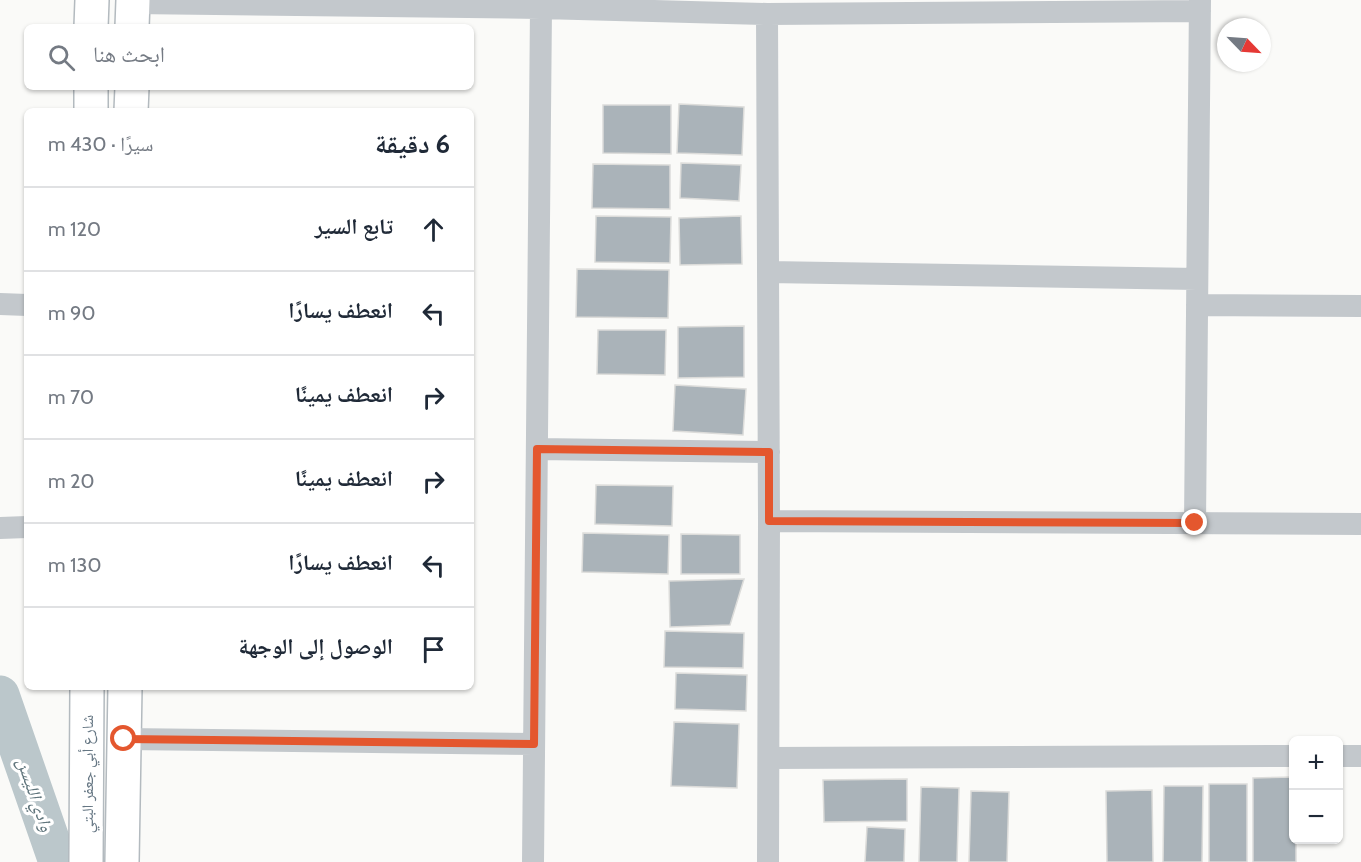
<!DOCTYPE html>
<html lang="ar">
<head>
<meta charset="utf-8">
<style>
  body { margin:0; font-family:Cabin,"Noto Naskh Arabic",sans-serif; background:#f6f6f7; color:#1f2937; direction:rtl }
  .controls { position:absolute; right:18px; bottom:18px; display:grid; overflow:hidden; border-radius:9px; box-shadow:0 2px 4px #0004 }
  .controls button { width:54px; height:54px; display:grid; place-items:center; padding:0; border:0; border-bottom:2px solid #e0e1e3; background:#fff; color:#1f2937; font:30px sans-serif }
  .compass { position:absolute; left:1217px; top:18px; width:54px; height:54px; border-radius:50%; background:#fff; box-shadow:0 2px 4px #0004; rotate:115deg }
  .stop { position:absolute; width:18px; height:18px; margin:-14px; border:4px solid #e4572e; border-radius:50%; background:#fff }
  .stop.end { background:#e4572e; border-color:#fff; box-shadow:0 2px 6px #0008 }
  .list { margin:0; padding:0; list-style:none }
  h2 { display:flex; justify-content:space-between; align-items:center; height:78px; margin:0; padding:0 24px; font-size:26px }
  h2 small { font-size:20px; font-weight:400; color:#747a83 }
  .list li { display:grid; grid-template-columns:39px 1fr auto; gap:18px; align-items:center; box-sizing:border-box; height:84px; padding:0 24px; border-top:2px solid #e0e1e3 }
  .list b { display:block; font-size:22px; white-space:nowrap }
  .list em { font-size:20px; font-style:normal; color:#747a83 }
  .icon { flex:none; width:33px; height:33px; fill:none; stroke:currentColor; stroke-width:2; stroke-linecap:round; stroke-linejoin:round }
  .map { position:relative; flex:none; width:1361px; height:862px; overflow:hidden; direction:ltr }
  .search { position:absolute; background:#fff; box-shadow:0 2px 4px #0004; left:24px; top:24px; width:450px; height:66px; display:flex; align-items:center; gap:15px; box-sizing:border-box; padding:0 21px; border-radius:9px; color:#747a83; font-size:22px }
  .panel { position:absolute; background:#fff; box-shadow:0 2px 4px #0004; left:24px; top:108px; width:450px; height:582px; border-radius:9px; direction:rtl }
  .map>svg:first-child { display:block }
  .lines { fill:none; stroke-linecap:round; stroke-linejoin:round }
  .river { stroke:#bbc7cb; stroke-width:39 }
  .building { fill:#aab3b9; stroke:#dcdcda; stroke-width:1.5 }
  .secondary-casing { stroke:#b3babf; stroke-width:36 }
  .street { stroke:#c3c8cc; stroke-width:22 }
  .secondary { stroke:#fff; stroke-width:33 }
  .route { stroke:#e4572e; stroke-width:8 }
  .labels { text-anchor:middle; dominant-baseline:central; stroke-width:6; stroke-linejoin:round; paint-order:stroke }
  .street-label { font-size:16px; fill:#657683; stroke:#fff }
  .water-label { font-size:18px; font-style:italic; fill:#60757c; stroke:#fff }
</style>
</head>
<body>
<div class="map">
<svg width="1361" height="862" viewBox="0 0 1361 862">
  <rect width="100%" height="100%" fill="#fafaf8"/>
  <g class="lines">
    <!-- river -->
    <path class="river" d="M0,695L58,862"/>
  </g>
  <!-- building -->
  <path class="building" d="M679,104L744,107L742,155L677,153Z
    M603,105H671V154L603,153Z
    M681,163L741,165L739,201L680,198Z
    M593,164L670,165V209L592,208Z
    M596,216L671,217L670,263L595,262Z
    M741,216L742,264L680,265L679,218Z
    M577,269L669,270L668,318L576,317Z
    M744,326V377L678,378V327Z
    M598,330H666L665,375L597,374Z
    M675,385L746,389L743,435L673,431Z
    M596,485L673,486L672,526L595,524Z
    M583,533L669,535L668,574L582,572Z
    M681,534L740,535V574H681Z
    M744,579L730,625L670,627L669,581Z
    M665,631L744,633L743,668L664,667Z
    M676,673L747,675L746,711L675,709Z
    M674,722L739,724L737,788L671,786Z
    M1294,777V840H1296V862H1253V778Z
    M907,779V821L824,822L823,780Z
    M1209,784H1247V862H1209Z
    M1164,786H1203L1202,862H1163Z
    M921,787L959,788L957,862H919Z
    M1152,790L1153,862H1107L1106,791Z
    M971,791L1009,792L1007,862H969Z
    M867,827L905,829L904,862H865Z"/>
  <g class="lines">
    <defs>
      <path id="secondary" d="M91,27L92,0
        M132,27L133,0
        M91,111V87
        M131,111L132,87
        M86,862L87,687
        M122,862L125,687"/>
    </defs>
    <!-- secondary casing -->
    <use href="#secondary" class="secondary-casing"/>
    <!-- street -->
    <path class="street" d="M133,3L541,8L767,14L1200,11
      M767,14L769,521
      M768,272L1197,279
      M0,304L27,305
      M1197,305L1361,306
      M537,449L769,452
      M1195,523L1200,0
      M0,528L27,527
      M124,739L534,744
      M1338,756H1361
      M769,758L1294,756
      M533,862L541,8
      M768,862L769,521L1361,524"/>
    <!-- secondary -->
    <use href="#secondary" class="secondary"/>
  </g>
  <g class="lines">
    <!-- route -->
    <path class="route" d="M124,739L534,744L537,449L769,452V521L1195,523"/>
  </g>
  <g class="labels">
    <!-- street labels -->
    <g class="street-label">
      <text transform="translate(87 774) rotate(-90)">شارع أبي جعفر البتي</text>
    </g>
    <!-- water labels -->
    <g class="water-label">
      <text transform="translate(35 795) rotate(71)">وادي الليسن</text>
    </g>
  </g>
</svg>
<div class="controls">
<button>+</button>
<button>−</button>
</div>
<svg class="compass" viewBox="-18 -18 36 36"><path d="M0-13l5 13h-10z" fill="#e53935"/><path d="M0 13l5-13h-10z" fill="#747a83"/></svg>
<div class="stop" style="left:124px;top:739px"></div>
<div class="stop end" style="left:1195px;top:523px"></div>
<div class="search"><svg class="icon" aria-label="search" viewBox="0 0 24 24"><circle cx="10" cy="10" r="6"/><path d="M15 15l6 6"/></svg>ابحث هنا</div>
<section class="panel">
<h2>6 دقيقة<small>سيرًا · 430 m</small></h2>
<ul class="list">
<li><svg class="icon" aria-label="ahead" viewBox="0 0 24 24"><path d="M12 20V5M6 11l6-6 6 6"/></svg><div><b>تابع السير</b></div><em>120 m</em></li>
<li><svg class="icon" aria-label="left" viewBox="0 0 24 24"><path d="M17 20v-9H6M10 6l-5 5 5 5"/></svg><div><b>انعطف يسارًا</b></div><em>90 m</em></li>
<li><svg class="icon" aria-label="right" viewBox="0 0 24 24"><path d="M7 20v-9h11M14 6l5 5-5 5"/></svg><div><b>انعطف يمينًا</b></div><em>70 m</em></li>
<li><svg class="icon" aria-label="right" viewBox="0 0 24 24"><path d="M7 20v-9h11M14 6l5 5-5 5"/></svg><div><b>انعطف يمينًا</b></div><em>20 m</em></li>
<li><svg class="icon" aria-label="left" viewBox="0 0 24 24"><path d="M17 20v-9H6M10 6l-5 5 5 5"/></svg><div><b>انعطف يسارًا</b></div><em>130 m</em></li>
<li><svg class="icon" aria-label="arrive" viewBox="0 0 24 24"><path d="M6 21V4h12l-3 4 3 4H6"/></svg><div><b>الوصول إلى الوجهة</b></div></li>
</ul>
</section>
</div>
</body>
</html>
